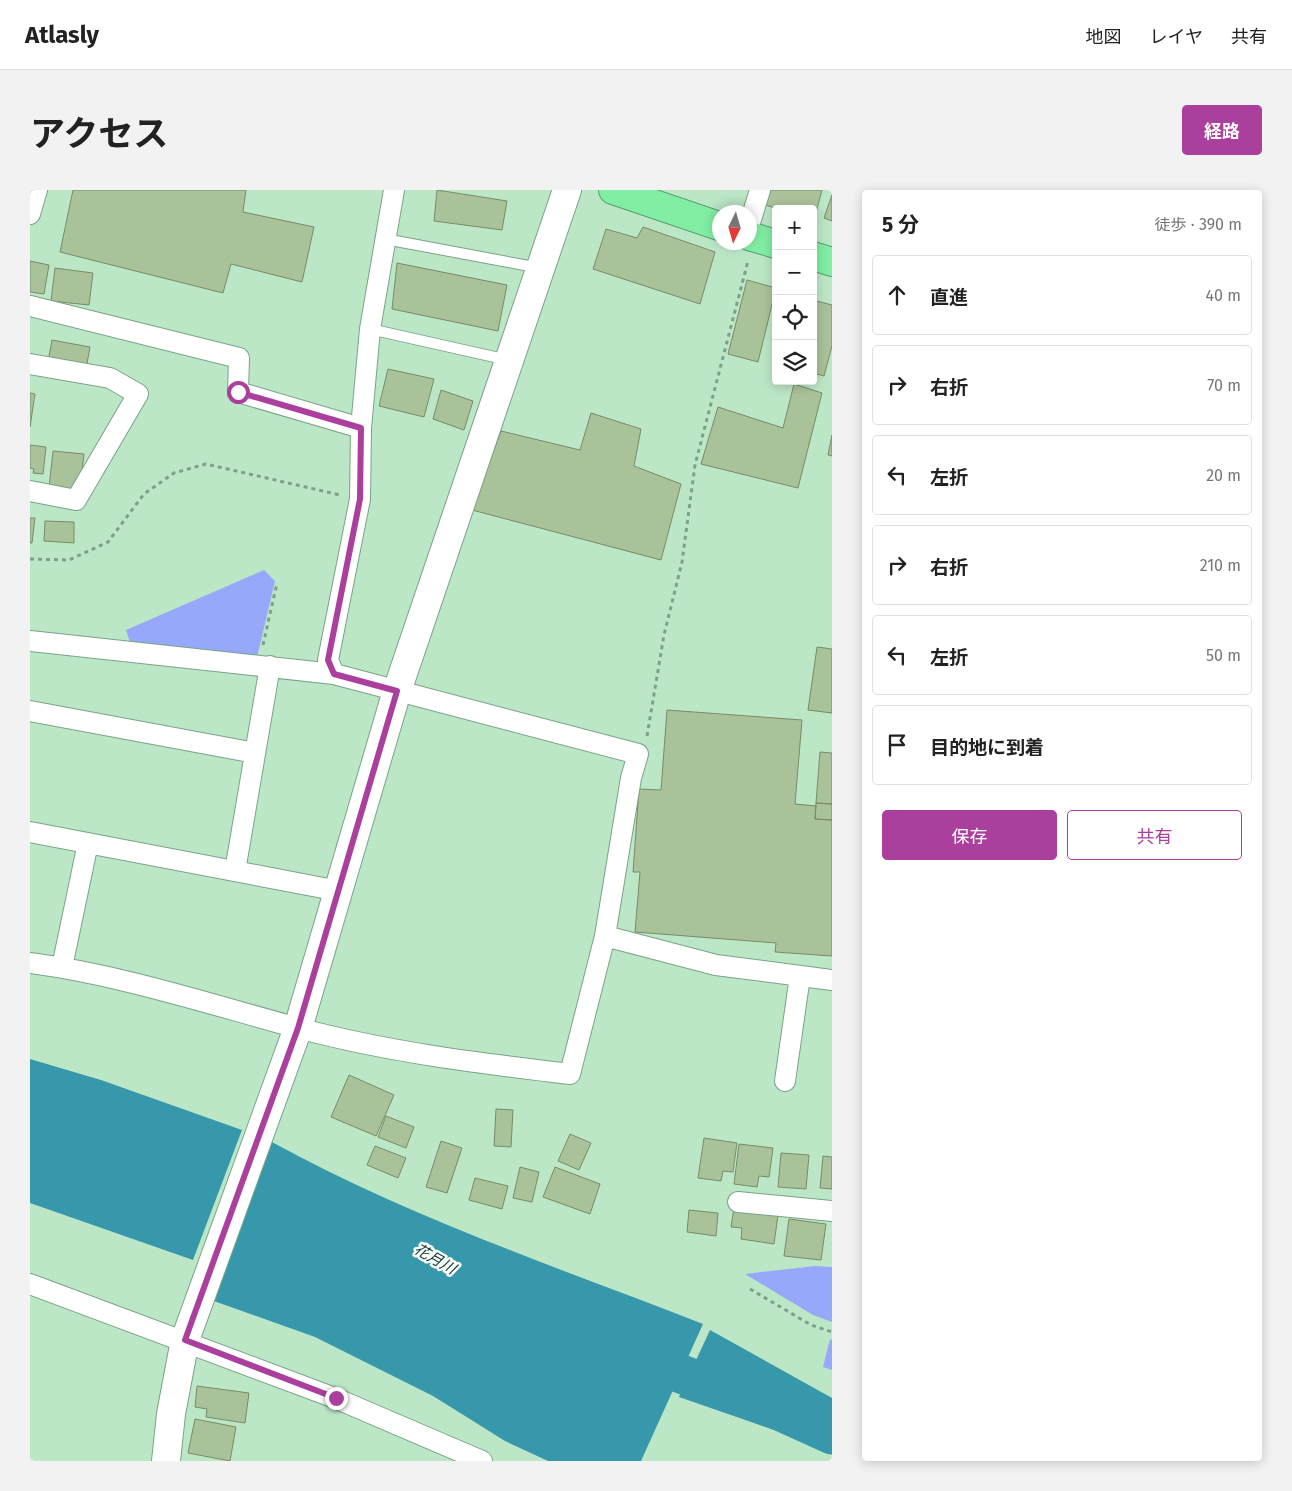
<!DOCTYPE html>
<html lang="ja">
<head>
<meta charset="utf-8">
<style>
  body { margin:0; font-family:"Fira Sans","Noto Sans JP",sans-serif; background:#f2f2f2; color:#222 }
  .controls { position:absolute; right:15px; top:15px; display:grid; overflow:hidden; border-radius:5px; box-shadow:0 2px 12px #0003 }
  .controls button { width:45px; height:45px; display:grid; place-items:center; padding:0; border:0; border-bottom:1px solid #e0e0e0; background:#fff; color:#222; font:25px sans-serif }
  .compass { position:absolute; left:682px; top:15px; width:45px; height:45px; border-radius:50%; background:#fff; box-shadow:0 2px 12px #0003; rotate:185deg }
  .stop { position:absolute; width:15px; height:15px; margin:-11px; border:4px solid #ab3f9e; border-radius:50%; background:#fff }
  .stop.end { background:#ab3f9e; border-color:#fff; box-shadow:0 1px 5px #0008 }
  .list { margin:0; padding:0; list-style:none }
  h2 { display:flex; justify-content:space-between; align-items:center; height:65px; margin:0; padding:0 20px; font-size:21px }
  h2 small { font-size:16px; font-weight:400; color:#767676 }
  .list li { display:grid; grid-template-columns:32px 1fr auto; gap:15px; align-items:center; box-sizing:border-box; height:80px; margin:0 10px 10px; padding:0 10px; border:1px solid #e0e0e0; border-radius:5px }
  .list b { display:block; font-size:19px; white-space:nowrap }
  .list em { font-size:16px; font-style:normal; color:#767676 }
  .actions { display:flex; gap:10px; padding:15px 20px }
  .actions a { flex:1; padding:11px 0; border:1px solid #ab3f9e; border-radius:5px; text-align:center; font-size:18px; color:#ab3f9e }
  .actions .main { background:#ab3f9e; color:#fff }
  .icon { flex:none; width:28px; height:28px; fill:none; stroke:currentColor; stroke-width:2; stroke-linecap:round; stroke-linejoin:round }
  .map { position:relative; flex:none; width:802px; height:1271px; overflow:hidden; border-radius:5px }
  header { display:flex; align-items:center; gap:30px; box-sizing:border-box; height:70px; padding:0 25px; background:#fff; border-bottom:1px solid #e0e0e0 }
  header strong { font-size:24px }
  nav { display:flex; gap:28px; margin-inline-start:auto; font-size:18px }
  .intro { display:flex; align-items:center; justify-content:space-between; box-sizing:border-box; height:120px; padding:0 30px }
  h1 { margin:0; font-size:35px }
  .button { padding:12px 22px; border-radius:5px; background:#ab3f9e; color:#fff; font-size:18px; font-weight:700 }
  main { display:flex; gap:30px; padding:0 30px }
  aside { flex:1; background:#fff; border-radius:5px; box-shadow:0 2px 12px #0003 }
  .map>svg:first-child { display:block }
  .green { fill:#95a8f9 }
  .water { fill:#3898ab }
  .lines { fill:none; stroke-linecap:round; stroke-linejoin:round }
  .river { stroke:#3898ab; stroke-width:39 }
  .building { fill:#aac299; stroke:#768c66 }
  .lane-casing { stroke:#7aa385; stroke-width:12 }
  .street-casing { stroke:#7aa385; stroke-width:22 }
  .secondary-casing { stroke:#7aa385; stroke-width:30 }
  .highway-casing { stroke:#55a06d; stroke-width:30 }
  .path { stroke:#7fa087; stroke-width:3; stroke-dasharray:4 4; stroke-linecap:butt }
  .lane { stroke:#fff; stroke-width:10 }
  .street { stroke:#fff; stroke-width:20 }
  .secondary { stroke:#fff; stroke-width:28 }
  .highway { stroke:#81eea4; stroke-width:28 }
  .route { stroke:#ab3f9e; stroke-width:6 }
  .labels { text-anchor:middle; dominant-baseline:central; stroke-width:5; stroke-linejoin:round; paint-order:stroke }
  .water-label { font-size:15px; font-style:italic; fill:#133137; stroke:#f5fef7 }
</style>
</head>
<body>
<header>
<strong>Atlasly</strong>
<nav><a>地図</a><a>レイヤ</a><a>共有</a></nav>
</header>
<div class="intro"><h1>アクセス</h1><a class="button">経路</a></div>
<main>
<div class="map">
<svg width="802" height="1271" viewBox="0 0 802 1271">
  <rect width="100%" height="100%" fill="#bce7c7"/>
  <!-- green -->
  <path class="green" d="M234,380L245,391L226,472L101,456L96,440Z
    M785,1076L802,1077V1132L783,1125L715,1084Z
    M800,1149L802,1150V1180L793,1177Z"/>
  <!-- water -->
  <path class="water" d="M0,869L71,890L212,940L163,1070L0,1013Z
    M240,951C378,1027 527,1077 673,1134L611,1271H518L475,1251L403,1206L285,1147L181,1110Z
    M680,1140L802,1208V1260L649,1207Z"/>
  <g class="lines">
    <!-- river -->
    <path class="river" d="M601,1165L749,1221L802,1245"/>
  </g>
  <!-- building -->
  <path class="building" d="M43,0H216L213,22L284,37L272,92L201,74L193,103L30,62Z
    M407,0L477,11L472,40L404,31Z
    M733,0H792L784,30L783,19H748L729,13Z
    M802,5V31L794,28Z
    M613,37L685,62L670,114L563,79L576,39L607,48Z
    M0,71L19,75L14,104L0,102Z
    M367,73L477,95L468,141L362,119Z
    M25,78L63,83L59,115L21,111Z
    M717,90L746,98L728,172L698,164Z
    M783,110L802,115V156L794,186L783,183Z
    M22,150L60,157L56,179L18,172Z
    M358,179L404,189L394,227L349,216Z
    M764,194L792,203L768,298L671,274L688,217L753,238Z
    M411,200L443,211L434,240L403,229Z
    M0,203L5,204L0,237Z
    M561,223L611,239L604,276L651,294L631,370L442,320L471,241L550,260Z
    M802,245V266L798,265Z
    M0,255L16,257L13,284L3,283L4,279L0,278Z
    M23,261L54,264L51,289L40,300L19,298Z
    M0,328H5L2,353H0Z
    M15,331L44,332V353L14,351Z
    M787,457L802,459V523L778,520Z
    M637,520L772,530L765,614L786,616L785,629L802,630V766L745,762L746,753L605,742L610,682H603L609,599L631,600Z
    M790,562L802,563V614L786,613Z
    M786,613L802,614V630L785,629Z
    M319,885L364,905L346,946L301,927Z
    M466,919L483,920L481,957L464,956Z
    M356,926L384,937L376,958L348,947Z
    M540,944L561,953L549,980L528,971Z
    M674,948L707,953L703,982L693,981L691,991L668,988Z
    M411,951L432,958L417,1003L396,997Z
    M709,954L743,958L739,987L729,986L727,997L704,994Z
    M345,956L376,968L368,988L337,975Z
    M751,963L779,965L776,999L748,997Z
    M793,966L802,967V999L790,998Z
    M490,977L509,982L502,1012L483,1008Z
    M525,977L570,994L560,1024L513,1007Z
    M445,988L478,996L472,1019L439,1010Z
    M704,1018L748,1025L744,1054L711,1049L712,1038L701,1037Z
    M659,1020L688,1023L686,1046L657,1042Z
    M759,1029L796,1034L791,1070L754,1066Z
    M167,1196L219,1203L215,1233L176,1227L177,1219L165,1217Z
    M165,1229L206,1237L200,1271L158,1263Z"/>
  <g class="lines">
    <defs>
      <path id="lane" d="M355,49L510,78
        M340,139L478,170"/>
      <path id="street" d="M364,0L340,139L331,238L330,309L298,470L304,484L608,564L601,588L575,746L686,775L802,790
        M0,24L7,0
        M719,36L730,0
        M0,116L209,168L208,202L331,238
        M0,174L80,188L108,204L46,310L0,301
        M0,451L304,484
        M0,521L225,563
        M0,642L309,701
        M205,681L240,476
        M0,773C91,785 179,814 268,838C358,862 447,873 540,884L575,746
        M32,777L58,653
        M755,891L770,786
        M708,1012L802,1021
        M0,1094L305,1208L452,1271"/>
      <path id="secondary" d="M136,1271L141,1224L155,1150L268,838L367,501L537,0"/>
      <path id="highway" d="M583,0L689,36
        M719,46L746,54
        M783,66L802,72"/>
    </defs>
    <!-- lane casing -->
    <use href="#lane" class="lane-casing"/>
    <!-- street casing -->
    <use href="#street" class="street-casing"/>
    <!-- secondary casing -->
    <use href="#secondary" class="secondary-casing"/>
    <!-- highway casing -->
    <use href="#highway" class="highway-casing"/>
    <!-- path -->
    <path class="path" d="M0,369L39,370L78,352L114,304L144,283L176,274L310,305
      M233,455L247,393
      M617,546L634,445L652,372L665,275L718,71
      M720,1099L781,1135L802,1142"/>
    <!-- lane -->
    <use href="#lane" class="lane"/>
    <!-- street -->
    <use href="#street" class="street"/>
    <!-- secondary -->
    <use href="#secondary" class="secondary"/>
    <!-- highway -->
    <use href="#highway" class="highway"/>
  </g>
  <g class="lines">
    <!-- route -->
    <path class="route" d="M208,202L331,238L330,309L298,470L304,484L367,501L268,838L155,1150L306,1208"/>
  </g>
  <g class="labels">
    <!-- water labels -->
    <g class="water-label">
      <text transform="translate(405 1069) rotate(30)">花月川</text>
    </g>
  </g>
</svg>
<div class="controls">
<button>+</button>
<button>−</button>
<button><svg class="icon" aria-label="locate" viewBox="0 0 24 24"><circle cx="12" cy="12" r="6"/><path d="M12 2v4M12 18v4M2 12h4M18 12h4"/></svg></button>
<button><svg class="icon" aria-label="layers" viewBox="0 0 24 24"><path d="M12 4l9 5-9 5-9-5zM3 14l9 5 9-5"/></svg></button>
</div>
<svg class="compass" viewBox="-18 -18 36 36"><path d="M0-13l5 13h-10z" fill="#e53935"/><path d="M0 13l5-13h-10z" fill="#767676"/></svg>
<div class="stop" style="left:208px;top:202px"></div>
<div class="stop end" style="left:306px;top:1208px"></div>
</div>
<aside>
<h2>5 分<small>徒歩 · 390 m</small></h2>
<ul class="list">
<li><svg class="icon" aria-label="ahead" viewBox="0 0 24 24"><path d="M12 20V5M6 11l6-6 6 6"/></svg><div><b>直進</b></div><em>40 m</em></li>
<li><svg class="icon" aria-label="right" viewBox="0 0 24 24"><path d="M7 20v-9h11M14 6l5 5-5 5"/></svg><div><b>右折</b></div><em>70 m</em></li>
<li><svg class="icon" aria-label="left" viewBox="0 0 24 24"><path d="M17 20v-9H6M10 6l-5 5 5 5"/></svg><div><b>左折</b></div><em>20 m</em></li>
<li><svg class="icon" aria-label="right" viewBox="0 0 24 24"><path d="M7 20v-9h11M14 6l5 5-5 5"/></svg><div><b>右折</b></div><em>210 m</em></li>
<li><svg class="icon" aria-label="left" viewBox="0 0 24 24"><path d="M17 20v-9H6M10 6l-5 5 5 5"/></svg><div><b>左折</b></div><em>50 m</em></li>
<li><svg class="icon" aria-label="arrive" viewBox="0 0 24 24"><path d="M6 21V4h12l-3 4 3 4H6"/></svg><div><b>目的地に到着</b></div></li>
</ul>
<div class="actions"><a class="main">保存</a><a>共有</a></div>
</aside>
</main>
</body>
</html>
